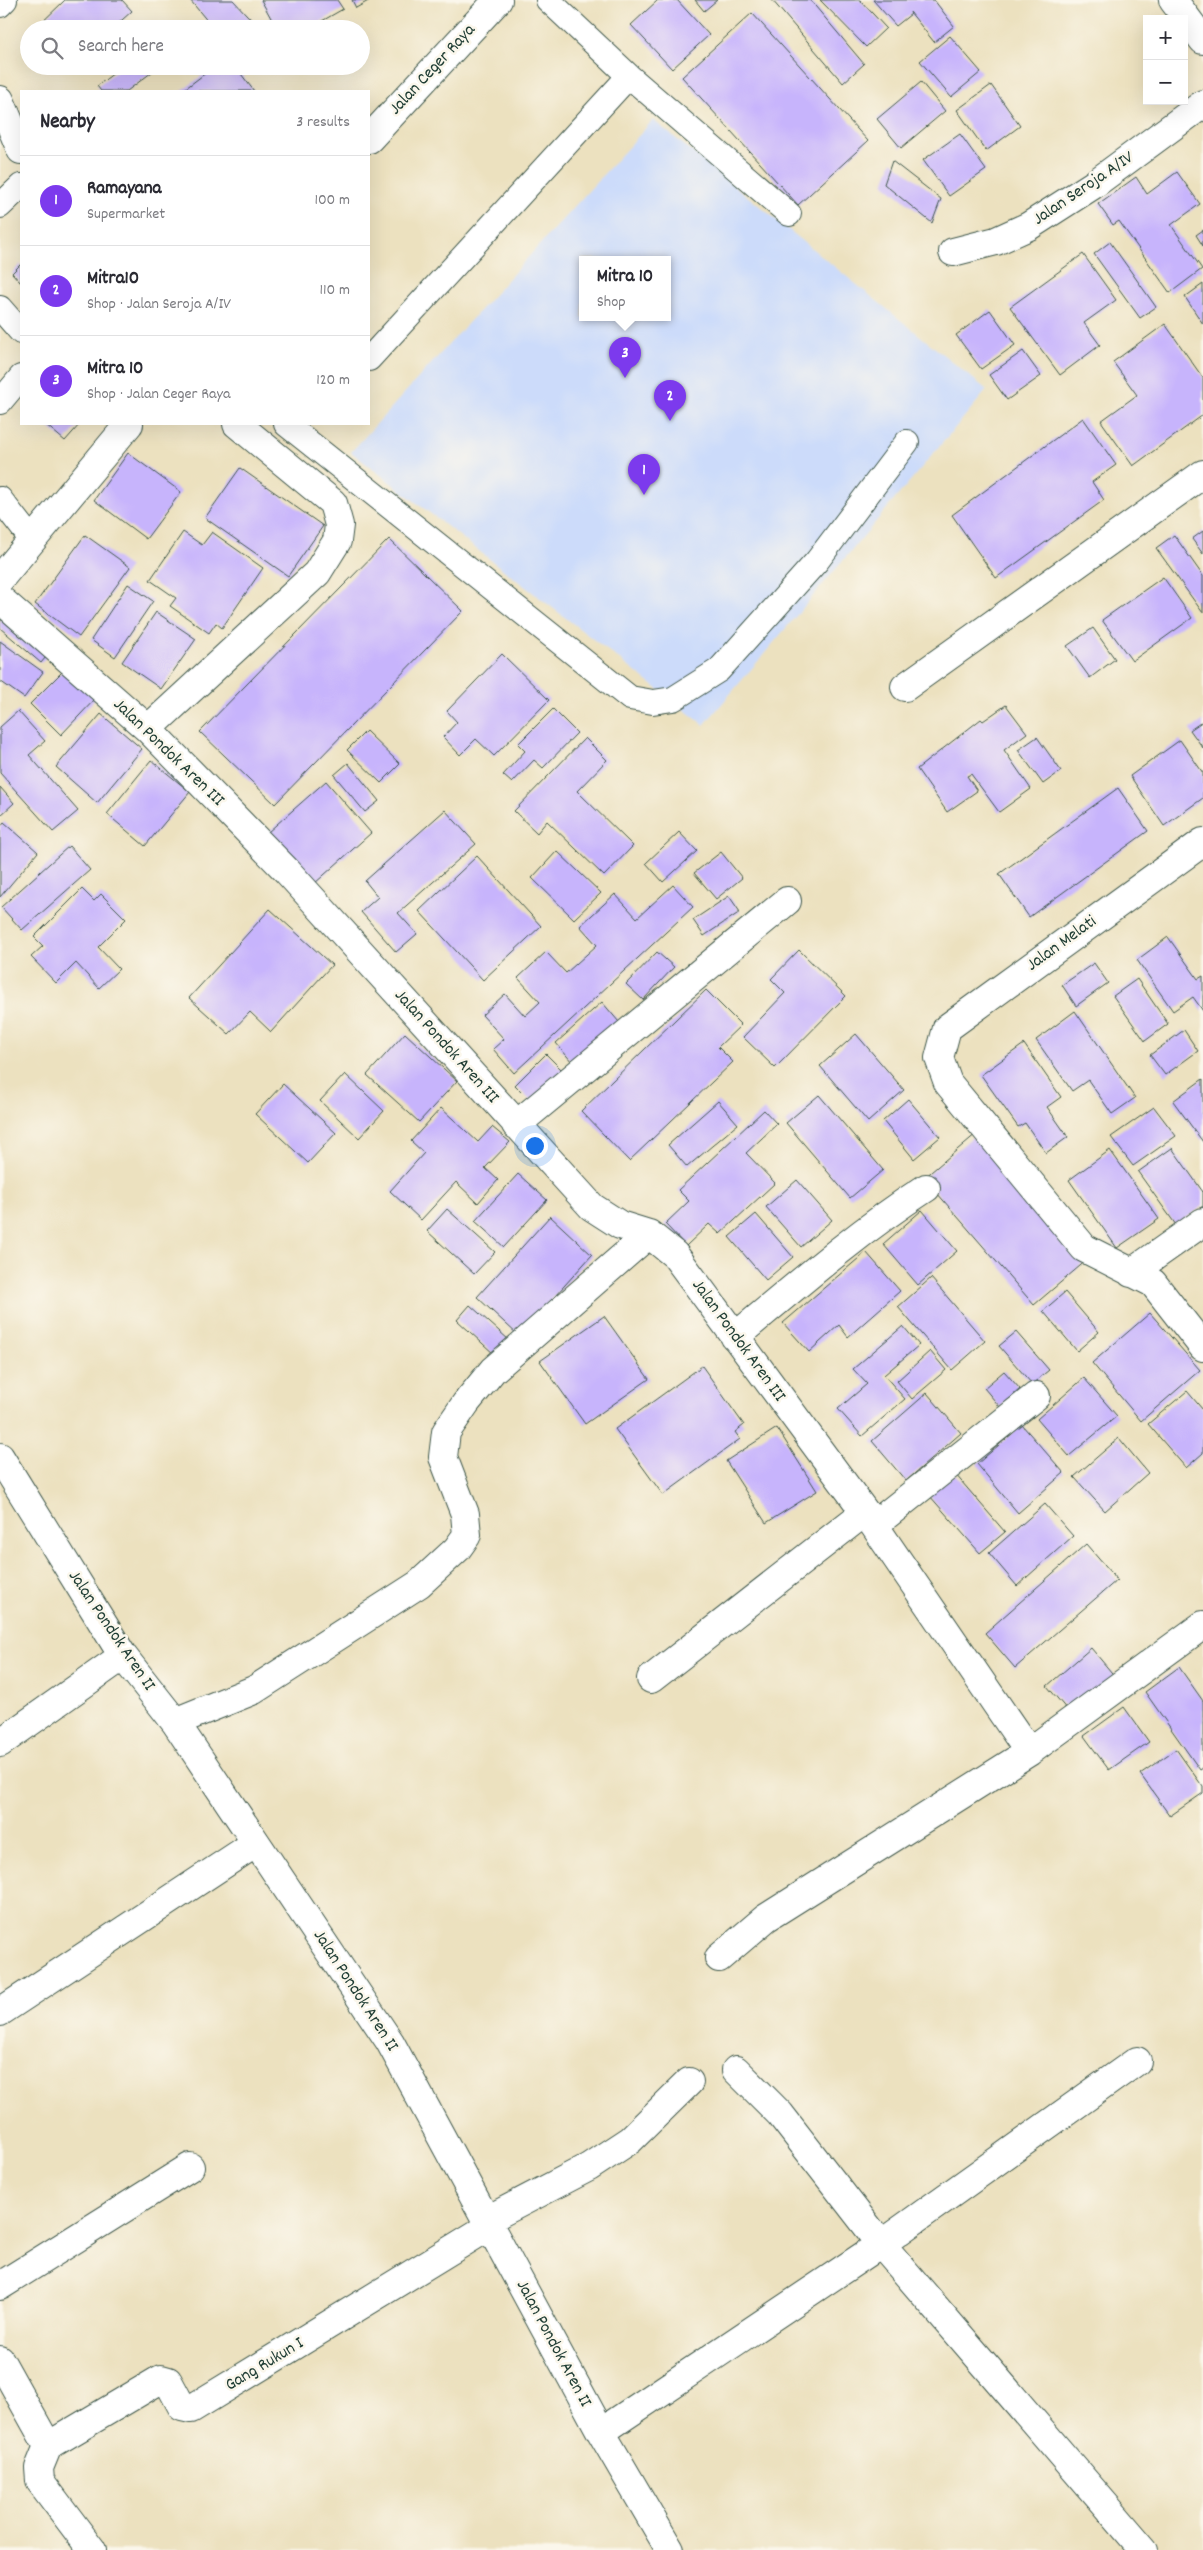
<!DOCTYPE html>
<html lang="en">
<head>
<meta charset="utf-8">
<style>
  body { margin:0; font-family:Dekko,sans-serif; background:#f2f2f3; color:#2b2b33 }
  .controls { position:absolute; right:15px; top:15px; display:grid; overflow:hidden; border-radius:0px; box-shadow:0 5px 20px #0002 }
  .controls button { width:45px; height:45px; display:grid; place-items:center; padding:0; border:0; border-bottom:1px solid #e1e1e2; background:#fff; color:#2b2b33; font:25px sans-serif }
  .you { position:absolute; left:534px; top:1145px; width:18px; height:18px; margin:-12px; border:4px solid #fff; border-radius:50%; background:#1a73e8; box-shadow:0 0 0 8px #1a73e833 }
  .badge { display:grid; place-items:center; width:32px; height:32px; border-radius:50%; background:#7c3aed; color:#fff; font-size:16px; font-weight:700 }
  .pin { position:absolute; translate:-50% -41px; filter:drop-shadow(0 1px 2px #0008) }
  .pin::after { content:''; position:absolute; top:26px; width:18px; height:15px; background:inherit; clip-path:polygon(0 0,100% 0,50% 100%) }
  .popup { position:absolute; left:579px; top:256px; width:92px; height:65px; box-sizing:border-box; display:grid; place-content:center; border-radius:0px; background:#fff; filter:drop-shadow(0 1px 4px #0005); font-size:16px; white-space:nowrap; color:#7c7c81 }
  .popup b { font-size:19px; color:#2b2b33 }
  .popup::after { content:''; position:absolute; left:50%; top:100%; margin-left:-10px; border:10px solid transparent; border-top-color:#fff }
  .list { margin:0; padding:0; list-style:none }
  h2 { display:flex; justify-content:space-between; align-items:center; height:65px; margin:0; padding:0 20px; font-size:21px }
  h2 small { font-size:16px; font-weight:400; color:#7c7c81 }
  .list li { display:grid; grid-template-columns:32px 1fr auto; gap:15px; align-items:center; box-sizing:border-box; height:90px; padding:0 20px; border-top:1px solid #e1e1e2 }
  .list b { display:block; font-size:19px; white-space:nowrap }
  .list p { margin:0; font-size:16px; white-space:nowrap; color:#7c7c81 }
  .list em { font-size:16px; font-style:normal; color:#7c7c81 }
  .icon { flex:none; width:28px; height:28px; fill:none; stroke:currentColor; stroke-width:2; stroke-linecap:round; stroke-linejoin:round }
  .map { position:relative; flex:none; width:1203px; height:2550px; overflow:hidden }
  .search { position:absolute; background:#fff; box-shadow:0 5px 20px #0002; left:20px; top:20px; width:350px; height:55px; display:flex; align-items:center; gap:12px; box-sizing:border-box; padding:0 18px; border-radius:28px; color:#7c7c81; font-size:19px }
  .panel { position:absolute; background:#fff; box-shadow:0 5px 20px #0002; left:20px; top:90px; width:350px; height:335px; border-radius:0px }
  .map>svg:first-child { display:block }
  .built { fill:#ccdbfa; fill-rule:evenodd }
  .building { fill:#c7b4fc }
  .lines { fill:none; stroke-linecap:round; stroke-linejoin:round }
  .service-casing { stroke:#3e5649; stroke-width:26 }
  .minor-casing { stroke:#3e5649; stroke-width:30 }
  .secondary-casing { stroke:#3e5649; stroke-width:30 }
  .service { stroke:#fff; stroke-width:24 }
  .minor { stroke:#fff; stroke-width:28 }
  .secondary { stroke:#fff; stroke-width:28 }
  .labels { text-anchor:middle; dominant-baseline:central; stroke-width:5; stroke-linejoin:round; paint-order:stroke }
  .street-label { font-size:18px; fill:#1f3d34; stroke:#fbf7ec }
</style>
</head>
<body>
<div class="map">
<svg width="1203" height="2550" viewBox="0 0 1203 2550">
  <rect width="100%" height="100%" fill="#fbf7ec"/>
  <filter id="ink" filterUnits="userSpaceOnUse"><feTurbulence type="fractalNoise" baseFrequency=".02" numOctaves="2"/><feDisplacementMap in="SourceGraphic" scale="10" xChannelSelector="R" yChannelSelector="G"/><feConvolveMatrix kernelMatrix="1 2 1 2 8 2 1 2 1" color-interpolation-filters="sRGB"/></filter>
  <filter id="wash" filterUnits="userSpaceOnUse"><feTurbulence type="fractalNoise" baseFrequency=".0096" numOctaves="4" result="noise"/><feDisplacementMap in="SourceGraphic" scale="20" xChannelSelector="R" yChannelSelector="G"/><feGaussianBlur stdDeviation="1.12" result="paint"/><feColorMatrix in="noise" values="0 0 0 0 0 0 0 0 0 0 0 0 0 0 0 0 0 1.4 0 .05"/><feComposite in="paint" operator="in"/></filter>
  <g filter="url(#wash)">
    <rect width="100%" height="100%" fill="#ece1bf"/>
    <!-- built -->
    <path class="built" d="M653,120L987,390L704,725L351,452ZM582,259H668V317H582Z"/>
    <g id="blocks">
      <!-- building -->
      <path class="building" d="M65,0H122L132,11L112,29H35Z
        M190,0H233L260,29H214Z
        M261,0H337L343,9L308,29H277Z
        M352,0H370L356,8Z
        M658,0H677L709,35L672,69L631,25Z
        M695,0H717L704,11Z
        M772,0H810L864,64L843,83Z
        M820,0H860L886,28L866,47Z
        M873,0H934L954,26L934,42L910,12L911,14L896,26Z
        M752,13L868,141L798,205L682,77Z
        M950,36L981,72L951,97L920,61Z
        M123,66H160L127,91H101L97,86Z
        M215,66H235L254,91H182Z
        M921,82L945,111L901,148L877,119Z
        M991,85L1020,126L986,151L957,110Z
        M960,134L986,170L949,196L923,160Z
        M892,161L941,199L932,223L884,184Z
        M1177,172L1200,204L1171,225L1202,269L1170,293L1119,221L1113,225L1098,204L1136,177L1147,194Z
        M1203,230V246L1196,235Z
        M1110,242L1156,307L1140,318L1094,254Z
        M1083,254L1116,300L1084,323L1100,345L1060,375L1010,307Z
        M21,264V283L12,273Z
        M1203,284V324L1185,297Z
        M990,310L1015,345L981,369L956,335Z
        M1165,324L1203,378V415L1133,466L1101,421L1137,395L1113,362Z
        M1023,351L1041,376L1007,400L989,375Z
        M1083,418L1116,465L1092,482L1104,500L996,578L952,515Z
        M45,424H80L65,441Z
        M128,453L181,492L146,539L94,500Z
        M240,468L323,526L288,576L205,518Z
        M1203,531V554L1192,539Z
        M183,532L202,545L212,532L263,568L222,628L216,623L209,633L170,606L176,598L150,580Z
        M85,535L130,567L79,637L35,604Z
        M1174,535L1203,576V613L1156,548Z
        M389,539L463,611L275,804L200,732Z
        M1163,577L1192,618L1132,661L1102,620Z
        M128,584L153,601L115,657L91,640Z
        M156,612L196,639L161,689L122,662Z
        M5,615L50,652L41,663L0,628V622Z
        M1093,628L1115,659L1090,678L1067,646Z
        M0,641L43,672L24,698L0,681Z
        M502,654L549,700L494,756L476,739L460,755L443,737L457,722L447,711Z
        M67,667L97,697L61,735L30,704Z
        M1006,705L1027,733L1004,750L1031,789L999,812L971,774L967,776L977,791L947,812L917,769L981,719L983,721Z
        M553,709L577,733L543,768L534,760L512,783L503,775L525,751L518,744Z
        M18,711L45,741L29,755L78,811L53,832L0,773V727Z
        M101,714L142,749L97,803L56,767Z
        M1203,721V748L1190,730Z
        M366,731L400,764L381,783L347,750Z
        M1037,737L1061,771L1043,784L1018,750Z
        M585,738L607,760L577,791L633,846L604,876L547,821L537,833L514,811Z
        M1180,740L1203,773V798L1164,826L1130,776Z
        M151,760L190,792L145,846L107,814Z
        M348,763L379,801L365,812L334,775Z
        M326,781L371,833L314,884L268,832Z
        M0,787L14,803L0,816Z
        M1118,788L1148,831L1029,917L999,874Z
        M445,810L476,844L398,913L417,934L396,952L361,912L378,897L365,881Z
        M4,822L38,852L0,897V827Z
        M679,832L697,851L663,882L646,863Z
        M69,846L90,870L22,930L1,907Z
        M557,851L601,893L574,919L532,878Z
        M721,852L742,878L716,899L694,873Z
        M477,856L541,926L483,980L419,911Z
        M673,885L693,907L514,1073L493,1049L504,1039L482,1015L505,994L525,1016L540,1002L518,978L546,952L566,973L597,945L580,926L615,894L637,918Z
        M82,889L94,901L101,894L126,919L98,947L119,969L99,988L76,963L56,983L31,957L43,946L34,937Z
        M729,896L740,912L704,936L693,920Z
        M270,909L332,965L271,1032L250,1012L229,1034L189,998Z
        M1168,937L1198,979L1203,976V1011L1193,997L1173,1011L1137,960Z
        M799,950L846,996L775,1068L743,1037L785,993L771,979Z
        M657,952L674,967L643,1000L626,984Z
        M1094,963L1108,983L1076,1006L1062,985Z
        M1137,979L1168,1024L1145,1041L1113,996Z
        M706,990L741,1025L718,1047L733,1062L629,1161L581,1111Z
        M602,1002L619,1022L572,1062L556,1043Z
        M1075,1011L1135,1098L1112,1114L1088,1080L1072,1091L1036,1040Z
        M1184,1030L1198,1051L1165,1075L1150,1055Z
        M405,1033L457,1081L419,1122L367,1075Z
        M856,1034L904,1090L868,1122L820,1066Z
        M1024,1044L1061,1097L1047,1107L1068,1137L1046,1153L1025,1123L1018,1127L981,1075Z
        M546,1054L564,1072L533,1103L515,1085Z
        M345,1074L384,1111L359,1138L320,1101Z
        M1203,1079V1142L1173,1101Z
        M283,1084L336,1133L308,1163L255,1114Z
        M819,1095L883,1170L850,1198L786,1123Z
        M908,1099L940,1137L914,1159L883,1121Z
        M718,1101L738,1124L687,1167L668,1145Z
        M1154,1107L1176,1136L1133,1166L1111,1137Z
        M441,1108L478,1142L492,1127L510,1142L485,1168L498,1180L478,1203L456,1182L421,1220L390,1191L424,1153L411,1141Z
        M764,1110L777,1124L746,1153L775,1183L720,1234L709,1224L686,1246L665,1224L689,1201L678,1190Z
        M977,1133L1087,1260L1034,1305L924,1178Z
        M1172,1148L1203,1192V1206L1176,1225L1138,1172Z
        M1110,1150L1159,1219L1117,1248L1069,1180Z
        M518,1174L547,1200L504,1247L475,1221Z
        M797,1180L832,1220L801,1247L766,1207Z
        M447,1209L495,1252L474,1274L427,1231Z
        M922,1210L957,1251L918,1285L883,1244Z
        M756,1214L793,1257L766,1280L729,1237Z
        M550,1216L592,1255L519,1336L477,1297Z
        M866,1252L900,1291L848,1337L839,1325L809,1352L783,1323Z
        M931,1278L985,1341L952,1370L898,1307Z
        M1065,1292L1099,1332L1077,1351L1043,1311Z
        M470,1305L509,1340L495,1355L457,1320Z
        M1150,1313L1200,1370L1141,1421L1092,1363Z
        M604,1316L649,1379L585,1424L540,1361Z
        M903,1326L919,1345L884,1375L905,1399L862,1436L838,1409L867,1384L853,1369Z
        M1016,1332L1049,1370L1032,1384L999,1346Z
        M930,1351L946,1370L912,1399L897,1381Z
        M702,1366L744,1425L735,1432L740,1439L663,1495L615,1429Z
        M1004,1371L1020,1389L1000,1407L984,1388Z
        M1084,1378L1117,1416L1069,1456L1037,1419Z
        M1187,1391L1203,1410V1453L1186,1468L1148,1424Z
        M927,1393L961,1433L906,1481L872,1441Z
        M1022,1425L1064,1473L1018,1513L977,1464Z
        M777,1428L817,1491L766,1523L726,1461Z
        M1119,1438L1148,1473L1105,1511L1074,1477Z
        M955,1474L1005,1532L980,1553L929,1495Z
        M1045,1504L1073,1536L1017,1586L989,1553Z
        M1086,1544L1117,1580L1015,1668L985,1633Z
        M1091,1648L1117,1679L1073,1717L1047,1686Z
        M1179,1667L1203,1701V1768L1200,1770L1145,1692Z
        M1124,1707L1149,1742L1109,1770L1084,1736Z
        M1176,1749L1203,1787V1793L1170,1816L1140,1774Z"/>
    </g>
  </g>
  <g filter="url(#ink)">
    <use href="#blocks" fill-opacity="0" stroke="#3e5649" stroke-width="1"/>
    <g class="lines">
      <defs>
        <path id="service" d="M0,5L5,0
          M629,76L789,214
          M0,206L21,186
          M0,308L21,332
          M369,359L629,76L548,0
          M0,402L21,377
          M286,424L630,698L653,702L673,699L719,670L817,561L907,442
          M0,499L32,540"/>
        <path id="minor" d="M1173,0L1203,40
          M953,252L996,241L1029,226L1093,185L1203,104
          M0,599L148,729L287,871L592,1207L620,1225L649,1234L675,1255L865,1512L1029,1752L766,1918L719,1958
          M905,687L1203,474
          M148,729L317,573L337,541L339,525L333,503L237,424
          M1203,842L947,1028L939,1058L948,1083L1084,1248L1153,1283L1203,1347
          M516,1125L787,901
          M1131,1273L1203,1222
          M735,1337C797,1285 858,1232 926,1188
          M0,1457L123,1656L175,1722L390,2042L601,2432L670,2550
          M874,1525L1036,1396
          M651,1679L865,1512
          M175,1722L254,1690L419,1584L457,1549L467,1535L465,1514L443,1457L446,1432L466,1403L493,1370L649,1234
          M0,1743L123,1656
          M1029,1752L1203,1625
          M0,2012L256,1843
          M736,2070L780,2114L881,2244L1144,2550
          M487,2220L589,2167L630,2140L689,2082
          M0,2286L190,2167
          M0,2360L48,2446
          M601,2432L881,2244L1137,2061
          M48,2446L161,2379L168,2381L182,2407L191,2409L490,2226
          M48,2446L39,2468L40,2481L92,2550"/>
        <path id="secondary" d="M0,100L21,150
          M369,139L498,0
          M0,579L129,424"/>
      </defs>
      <!-- service casing -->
      <use href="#service" class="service-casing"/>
      <!-- minor casing -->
      <use href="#minor" class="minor-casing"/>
      <!-- secondary casing -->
      <use href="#secondary" class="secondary-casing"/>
      <!-- service -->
      <use href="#service" class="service"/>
      <!-- minor -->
      <use href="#minor" class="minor"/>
      <!-- secondary -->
      <use href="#secondary" class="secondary"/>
    </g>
  </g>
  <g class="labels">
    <!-- street labels -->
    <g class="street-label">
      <text transform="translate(433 70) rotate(-47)">Jalan Ceger Raya</text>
      <text transform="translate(1084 189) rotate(-34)">Jalan Seroja A/IV</text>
      <text transform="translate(168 753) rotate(44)">Jalan Pondok Aren III</text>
      <text transform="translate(1062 944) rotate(-36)">Jalan Melati</text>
      <text transform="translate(446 1047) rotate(48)">Jalan Pondok Aren III</text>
      <text transform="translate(738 1341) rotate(54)">Jalan Pondok Aren III</text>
      <text transform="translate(111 1631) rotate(56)">Jalan Pondok Aren II</text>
      <text transform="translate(355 1991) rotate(57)">Jalan Pondok Aren II</text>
      <text transform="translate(553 2344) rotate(62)">Jalan Pondok Aren II</text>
      <text transform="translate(265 2365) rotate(-31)">Gang Rukun I</text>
    </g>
  </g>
</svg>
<div class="controls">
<button>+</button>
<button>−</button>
</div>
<div class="you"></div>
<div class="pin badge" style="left:644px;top:495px">1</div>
<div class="pin badge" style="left:670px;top:421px">2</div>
<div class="pin badge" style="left:625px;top:378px">3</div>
<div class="popup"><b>Mitra 10</b>Shop</div>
<div class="search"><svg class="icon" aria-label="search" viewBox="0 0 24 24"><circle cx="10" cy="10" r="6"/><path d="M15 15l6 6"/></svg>Search here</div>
<section class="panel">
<h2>Nearby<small>3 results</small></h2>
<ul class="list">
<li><span class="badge">1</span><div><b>Ramayana</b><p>Supermarket</p></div><em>100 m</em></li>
<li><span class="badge">2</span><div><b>Mitra10</b><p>Shop · Jalan Seroja A/IV</p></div><em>110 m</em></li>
<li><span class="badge">3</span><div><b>Mitra 10</b><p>Shop · Jalan Ceger Raya</p></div><em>120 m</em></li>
</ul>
</section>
</div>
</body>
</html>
